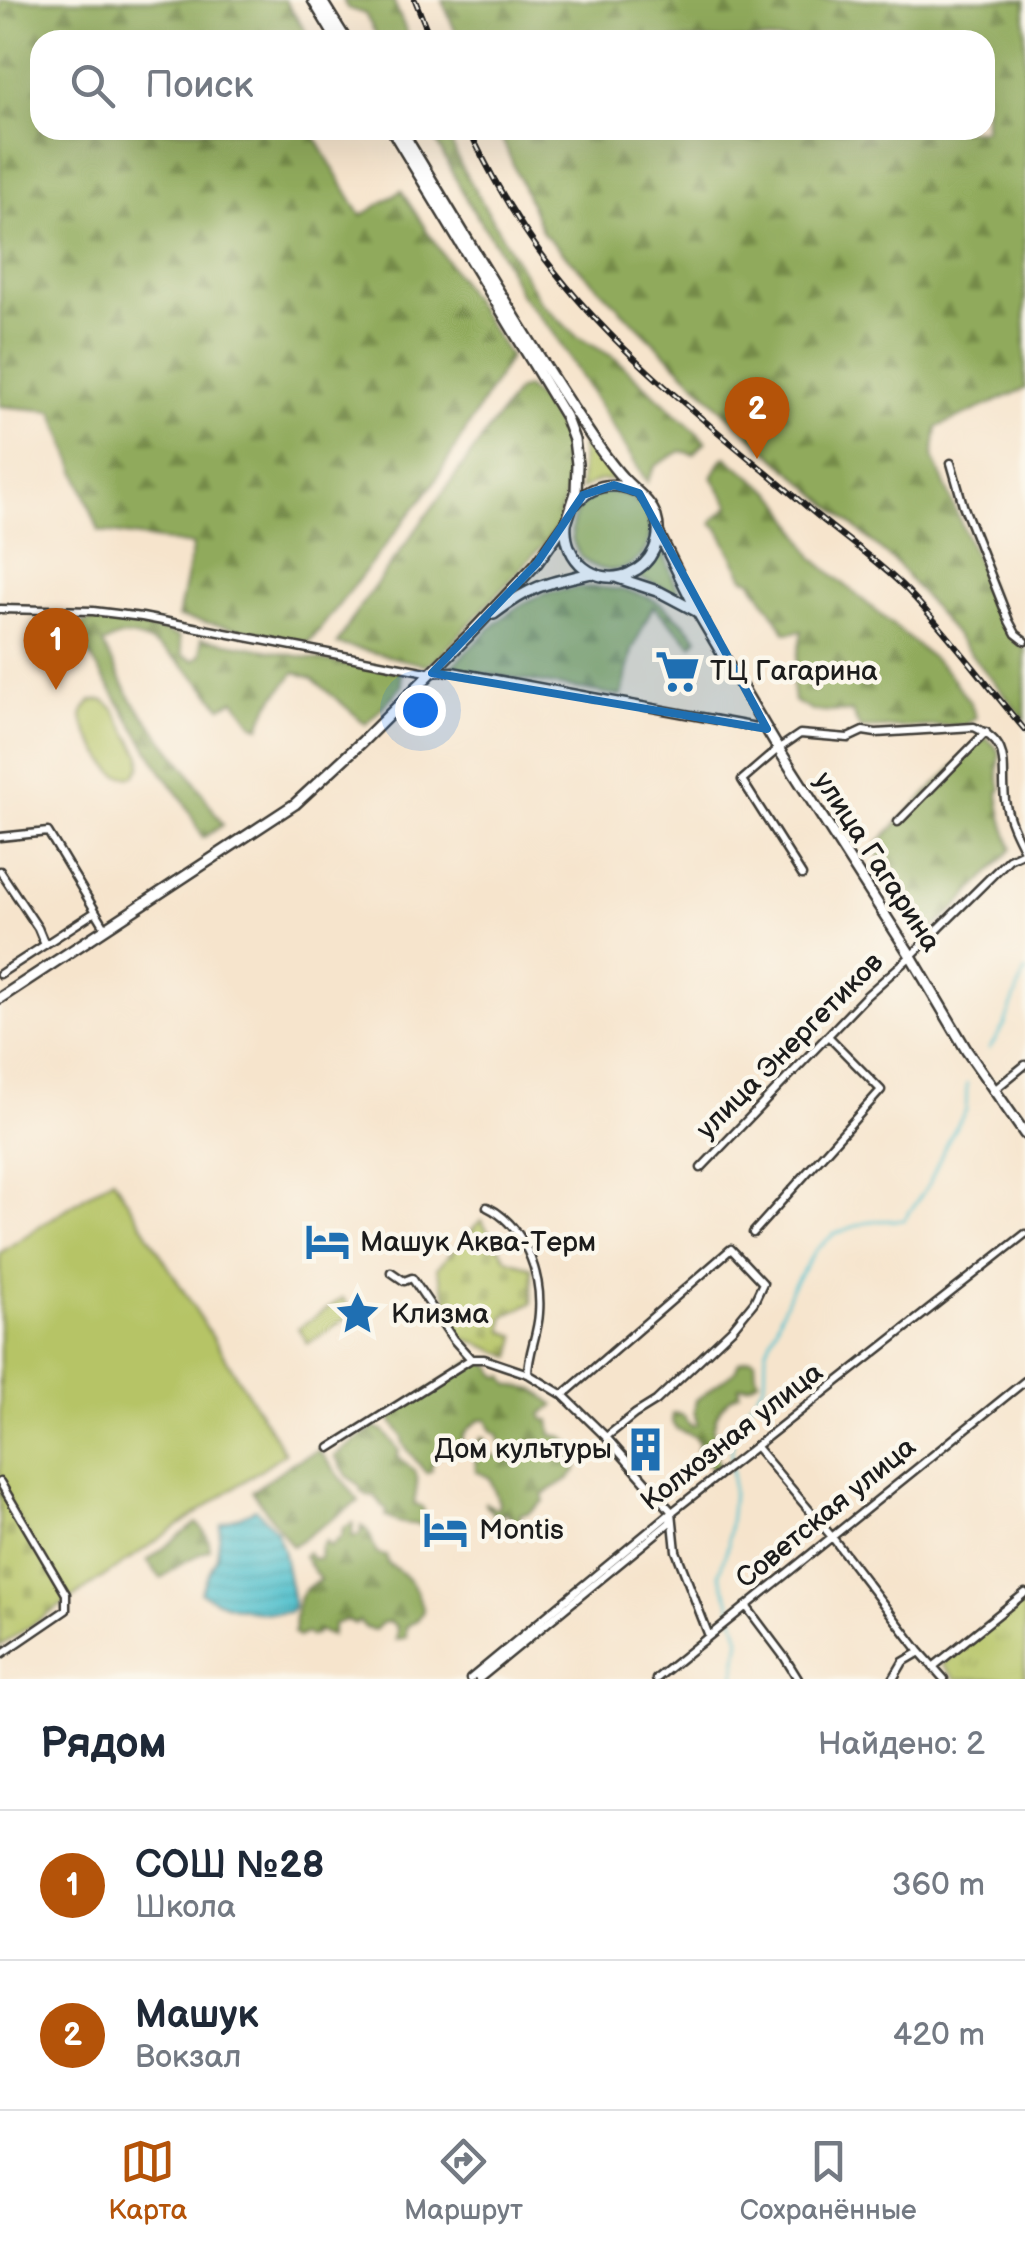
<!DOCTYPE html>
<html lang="ru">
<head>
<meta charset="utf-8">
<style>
  body { margin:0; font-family:"Balsamiq Sans",sans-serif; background:#f2f2f3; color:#1f2937 }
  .you { position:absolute; left:420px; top:710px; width:35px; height:35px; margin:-25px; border:8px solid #fff; border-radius:50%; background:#1a73e8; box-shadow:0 0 0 15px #1a73e833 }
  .badge { display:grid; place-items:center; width:65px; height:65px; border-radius:50%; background:#b45309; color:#fff; font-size:32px; font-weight:700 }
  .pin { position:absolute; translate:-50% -82px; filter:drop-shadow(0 2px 5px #0008) }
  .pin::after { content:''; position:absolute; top:52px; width:35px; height:30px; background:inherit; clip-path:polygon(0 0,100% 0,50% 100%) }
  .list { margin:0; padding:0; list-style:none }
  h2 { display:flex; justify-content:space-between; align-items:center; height:130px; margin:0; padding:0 40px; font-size:42px }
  h2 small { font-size:32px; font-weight:400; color:#747a83 }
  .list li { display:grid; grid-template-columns:65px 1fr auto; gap:30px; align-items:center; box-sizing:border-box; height:150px; padding:0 40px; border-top:2px solid #e0e1e3 }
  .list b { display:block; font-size:38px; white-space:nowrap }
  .list p { margin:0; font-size:32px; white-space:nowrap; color:#747a83 }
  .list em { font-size:32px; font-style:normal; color:#747a83 }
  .icon { flex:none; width:55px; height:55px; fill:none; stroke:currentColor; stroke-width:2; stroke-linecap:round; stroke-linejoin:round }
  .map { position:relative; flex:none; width:1025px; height:1679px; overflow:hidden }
  .search { position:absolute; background:#fff; box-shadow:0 10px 40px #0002; left:30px; right:30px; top:30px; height:110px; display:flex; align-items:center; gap:25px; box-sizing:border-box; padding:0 35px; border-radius:30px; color:#747a83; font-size:38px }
  .sheet { height:430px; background:#fff }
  nav { display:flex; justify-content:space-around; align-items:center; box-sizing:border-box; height:140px; border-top:2px solid #e0e1e3; background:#fff; font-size:28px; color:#747a83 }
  nav a { display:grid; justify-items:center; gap:5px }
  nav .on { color:#b45309 }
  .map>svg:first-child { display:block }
  .grass { fill:#b6c466; stroke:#697041; stroke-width:2.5 }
  .forest { fill:url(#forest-firs); stroke:#56633c; stroke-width:2.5 }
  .cemetery { fill:url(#cemetery-stones); stroke:#697041; stroke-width:2.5 }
  .park { fill:url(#park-tufts); stroke:#697041; stroke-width:2.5 }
  .water { fill:url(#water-rules); stroke:#386e74; stroke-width:2.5 }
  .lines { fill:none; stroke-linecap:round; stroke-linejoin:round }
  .stream { stroke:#54c1cd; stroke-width:2.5 }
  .minor-casing { stroke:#3d3a36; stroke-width:11 }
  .major-casing { stroke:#3d3a36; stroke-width:14 }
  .minor { stroke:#fff; stroke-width:6 }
  .major { stroke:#fff; stroke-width:9 }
  .rail-casing { stroke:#1c1c1c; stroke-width:6 }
  .rail { stroke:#fbf7ec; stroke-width:2.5; stroke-dasharray:8; stroke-linecap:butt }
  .marked { fill:#1f6fb2; fill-opacity:0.2; stroke:#1f6fb2; stroke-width:8; stroke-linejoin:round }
  .labels { text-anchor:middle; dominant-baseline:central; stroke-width:9; stroke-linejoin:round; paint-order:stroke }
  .poi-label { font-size:28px; fill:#1c1c1c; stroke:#fbf7ec; text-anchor:start }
  .street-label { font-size:28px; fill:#1c1c1c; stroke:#fbf7ec }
</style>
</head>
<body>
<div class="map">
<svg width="1025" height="1679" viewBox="0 0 1025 1679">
  <defs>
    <pattern id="forest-firs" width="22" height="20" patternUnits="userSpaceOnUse" patternTransform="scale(2.5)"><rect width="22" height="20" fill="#90aa5b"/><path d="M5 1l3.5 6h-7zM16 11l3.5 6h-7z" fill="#758a4a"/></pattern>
    <pattern id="cemetery-stones" width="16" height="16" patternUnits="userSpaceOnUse" patternTransform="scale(2.5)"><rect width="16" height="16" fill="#b6c466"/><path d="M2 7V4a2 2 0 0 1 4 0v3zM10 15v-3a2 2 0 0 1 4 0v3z" fill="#9ca858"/></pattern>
    <pattern id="park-tufts" width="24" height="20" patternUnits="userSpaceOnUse" patternTransform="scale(2.5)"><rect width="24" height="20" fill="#b6c466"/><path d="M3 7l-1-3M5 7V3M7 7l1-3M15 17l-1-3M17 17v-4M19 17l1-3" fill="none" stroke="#9ca858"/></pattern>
    <pattern id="water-rules" width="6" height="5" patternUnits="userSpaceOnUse" patternTransform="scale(2.5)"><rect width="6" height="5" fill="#54c1cd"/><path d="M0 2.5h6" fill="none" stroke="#49a5af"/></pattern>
  </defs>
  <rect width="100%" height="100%" fill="#fbf7ec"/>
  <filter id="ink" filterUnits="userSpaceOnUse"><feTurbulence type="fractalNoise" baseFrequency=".01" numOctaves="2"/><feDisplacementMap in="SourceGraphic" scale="20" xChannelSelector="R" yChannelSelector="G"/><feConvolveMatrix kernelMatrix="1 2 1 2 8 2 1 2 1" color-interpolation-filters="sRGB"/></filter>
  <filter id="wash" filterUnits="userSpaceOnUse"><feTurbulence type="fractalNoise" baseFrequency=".0048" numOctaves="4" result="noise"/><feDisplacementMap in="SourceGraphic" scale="40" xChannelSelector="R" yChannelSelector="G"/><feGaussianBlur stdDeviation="2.25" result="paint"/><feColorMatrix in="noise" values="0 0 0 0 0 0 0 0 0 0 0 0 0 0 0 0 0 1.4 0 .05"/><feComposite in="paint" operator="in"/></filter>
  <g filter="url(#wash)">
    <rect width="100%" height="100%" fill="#f6e4cc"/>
    <!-- grass -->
    <path class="grass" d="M585,444L616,480L598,481L580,490L582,445Z
      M572 531a39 39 0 1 1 78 0a39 39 0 1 1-78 0Z
      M661,547L678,591L676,593L638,577L652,565Z
      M99,700L105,701L114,709L141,756V766L134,776C127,776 124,778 117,774C108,769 82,727 82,716C83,709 87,706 91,701Z
      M113,1178L285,1453L68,1601L0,1488V1253Z
      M343,1298L353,1314L308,1343L298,1328Z"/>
    <!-- forest -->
    <path class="forest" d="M0,0H285L311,40H40V130H314L312,132L361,216L401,191L510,357L434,483L309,643L178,617L193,545L99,531L53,411L0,406Z
      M343,0H393L410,40H379L365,14L347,8Z
      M442,0H1025V389L937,427L933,457L1008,634L1025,649V720L897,564L737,424L543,233L498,130H985V40H459Z
      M430,130H446L462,168L541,303L576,336L615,358L706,441L694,454L681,451L655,466L647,482L553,332L521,295L498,248L468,202Z
      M526,387L541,402L566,438L570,456L567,487L559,525L541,547L437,659L425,665L337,644L359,608L517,391Z
      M726,457L774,494L783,504L814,559L943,667L970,702L976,718L966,725L860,729L852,712L812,711L794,701L792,685L802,631L786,633L751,580L744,578L718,528L712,524L714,519L730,506L712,477L722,459Z
      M589,587C643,589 662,598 698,638L692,645L653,606L632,651L622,696L452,668L453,665C479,641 507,607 541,595C557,590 573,588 589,587Z
      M95,620L163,631L179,637L183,656L194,660L201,655V638L325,661L401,671L402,686L366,724L312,678L295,672L268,706L260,727L252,723L235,700L221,707C201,681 161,637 126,636C119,636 110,641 103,644L131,699L187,770L223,825L203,838L183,800L162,772L81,641L77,640V625Z
      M987,738C1006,756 999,752 998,774C998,774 1001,789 1001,790L998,792C1000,816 1005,827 1012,849L948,916L926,934L879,856L877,844L978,742Z
      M751,1358L755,1360L756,1374L759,1380L750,1385L739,1386V1393C708,1408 710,1439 720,1468L712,1472L709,1464L697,1452L699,1443L694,1436L676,1429L672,1421L673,1413L683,1415L691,1426L697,1424L694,1411L696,1400L735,1371L739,1362Z
      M483,1362L493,1367L494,1372L499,1377L504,1376L509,1385L535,1390L555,1405L542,1414L543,1419L550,1421L552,1435L564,1437L573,1447L569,1452L579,1462C574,1482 557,1483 543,1495L544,1501L528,1513L520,1514V1519L530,1528L525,1531V1536L520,1537C516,1524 514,1518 502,1510V1519L498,1520L484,1502L497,1509L499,1503L490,1478L476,1471L475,1451L481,1437L485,1438L483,1448L488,1455L496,1457L502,1452L498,1434L492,1431L487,1419H481C466,1430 459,1435 461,1454C447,1451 440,1452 431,1465L432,1470L426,1473L403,1444L402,1436L389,1417L470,1363Z
      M374,1427L384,1431L399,1451L397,1455C420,1477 420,1471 414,1504L423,1508L424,1521L434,1527L430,1528C411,1520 402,1528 386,1516L387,1511L375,1496L367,1495L361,1491L360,1486L348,1477L335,1456Z
      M319,1450L359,1501L292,1546L252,1491L292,1463Z
      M196,1523C205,1531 209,1537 210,1549L184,1562L161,1578L147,1561Z
      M353,1523L352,1537L361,1535L362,1526C373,1534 371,1543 377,1554L386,1556L388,1564C399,1569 414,1583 418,1595C420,1600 421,1606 423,1611L418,1619L406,1627V1637L396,1640L397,1627L390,1621L382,1623L375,1630L366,1628L359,1621L355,1624L345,1620L334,1624L331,1636L318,1630L316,1634L310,1636L306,1633L298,1637L294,1634C295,1608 295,1591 320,1580L304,1556L308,1552L312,1559L320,1558L321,1546L326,1541L330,1547L342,1536L343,1528Z"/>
    <!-- cemetery -->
    <path class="cemetery" d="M481,1220L507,1259L532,1268V1303L504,1316L503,1331L516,1336L512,1357L458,1336L437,1268Z
      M0,1488L68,1601L0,1646Z"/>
    <!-- park -->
    <path class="park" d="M1019,1604L1025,1608V1679H956L942,1664Z"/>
    <!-- water -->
    <path class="water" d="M256,1509L275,1529L283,1549L293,1602V1608L288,1612C259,1615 224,1607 200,1592L217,1556L221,1524Z"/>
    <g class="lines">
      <!-- stream -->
      <path class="stream" d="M989,1049L1004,1026L1025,971
        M734,1679L740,1639L728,1596L719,1574L728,1545L733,1493L731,1454L734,1436L745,1411L765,1383L766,1351L791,1289L815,1251L834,1234L870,1221L904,1220L929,1184L945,1146L966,1110L967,1084"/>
    </g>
  </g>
  <g filter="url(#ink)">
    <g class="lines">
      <defs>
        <path id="minor" d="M951,463L963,505L1009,621L1016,634L1025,641
          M0,609L93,611L142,617L432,673L452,671L767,729
          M898,822L986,732
          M0,837L48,832L105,927
          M0,871L38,928L45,945
          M802,875L742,780L778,749L800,734L848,738L863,731L876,733L974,727C1013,744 1001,766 1005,800C1008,819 1016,835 1025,852
          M0,974L95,912
          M993,1091L1025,1065
          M701,1168L866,996L911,956L1009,859L1024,852
          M487,1207C524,1225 542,1273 539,1313C538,1334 528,1353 528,1374
          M753,1233L881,1090L828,1036
          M391,1272L404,1281L412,1278L453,1339L471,1359H484L528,1374L563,1395L606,1437L672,1512L676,1551L709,1636
          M563,1395L731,1249L763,1283L754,1302L732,1329L656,1401L635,1414L606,1437
          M756,1447L832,1537L920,1652L944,1679
          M330,1448L471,1359
          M0,1482L66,1594V1610L0,1655
          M746,1606L785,1658L798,1679
          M933,1667L1025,1593
          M470,1679L672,1512L1025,1234
          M479,1679L669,1523L672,1518
          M656,1679L1025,1381
          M893,1679L903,1662L920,1652"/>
        <path id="major" d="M313,0L337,40
          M321,0L346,40
          M401,130C459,225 515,322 577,415C591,436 605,458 622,477C633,490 650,499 656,517C663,539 652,564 630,573C596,588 563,560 566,524
          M575,504C591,486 610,481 633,490
          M658,532L697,611L776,745L911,956L967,1051L1025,1134
          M618,578L660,592L696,611
          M494,614C532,585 546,583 592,573
          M0,998L295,804L363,741L469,635L537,563L567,521L576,493L577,464L574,440L565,416L392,130"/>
      </defs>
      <!-- minor casing -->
      <use href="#minor" class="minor-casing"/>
      <!-- major casing -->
      <use href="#major" class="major-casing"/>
      <!-- minor -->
      <use href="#minor" class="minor"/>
      <!-- major -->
      <use href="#major" class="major"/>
      <defs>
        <path id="rail" d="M415,0L431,40
          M469,130C493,180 521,230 556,273C628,365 725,436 813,512C844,538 878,561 907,590C948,633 986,684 1025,730"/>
      </defs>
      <!-- rail casing -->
      <use href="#rail" class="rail-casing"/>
      <!-- rail -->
      <use href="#rail" class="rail"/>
    </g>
  </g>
  <!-- marked area -->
  <path class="marked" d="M614,485L639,493L767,729L432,673L537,563L583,495Z"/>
  <!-- icons -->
  <defs>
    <symbol id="supermarket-bare" viewBox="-9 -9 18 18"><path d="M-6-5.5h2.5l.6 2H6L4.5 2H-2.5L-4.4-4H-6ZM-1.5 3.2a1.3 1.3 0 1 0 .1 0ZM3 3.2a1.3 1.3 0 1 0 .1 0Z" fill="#1f6fb2" stroke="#fbf7ec" stroke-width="2.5" paint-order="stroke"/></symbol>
    <symbol id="hotel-bare" viewBox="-9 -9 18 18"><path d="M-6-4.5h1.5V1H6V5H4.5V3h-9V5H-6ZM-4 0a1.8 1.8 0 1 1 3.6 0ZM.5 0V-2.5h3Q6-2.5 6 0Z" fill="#1f6fb2" stroke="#fbf7ec" stroke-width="2.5" paint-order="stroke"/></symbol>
    <symbol id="sight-bare" viewBox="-9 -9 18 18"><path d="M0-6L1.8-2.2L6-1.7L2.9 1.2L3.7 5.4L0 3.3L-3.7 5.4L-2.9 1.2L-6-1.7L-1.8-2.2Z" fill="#1f6fb2" stroke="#fbf7ec" stroke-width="2.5" paint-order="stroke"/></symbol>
    <symbol id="building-bare" viewBox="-9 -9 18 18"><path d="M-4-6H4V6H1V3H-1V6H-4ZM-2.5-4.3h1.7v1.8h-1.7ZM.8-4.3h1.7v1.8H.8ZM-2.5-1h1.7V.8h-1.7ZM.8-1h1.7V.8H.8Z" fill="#1f6fb2" stroke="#fbf7ec" stroke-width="2.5" paint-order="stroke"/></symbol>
  </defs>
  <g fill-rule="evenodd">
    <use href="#supermarket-bare" x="646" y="640" width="63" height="63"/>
    <use href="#hotel-bare" x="296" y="1210" width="63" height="63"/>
    <use href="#sight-bare" x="326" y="1282" width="63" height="63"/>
    <use href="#building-bare" x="614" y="1418" width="63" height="63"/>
    <use href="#hotel-bare" x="414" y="1498" width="63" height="63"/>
  </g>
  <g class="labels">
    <!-- poi labels -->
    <g class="poi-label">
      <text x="710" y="671">ТЦ Гагарина</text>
      <text x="360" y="1242">Машук Аква-Терм</text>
      <text x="391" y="1314">Клизма</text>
      <text x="612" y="1449" text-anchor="end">Дом культуры</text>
      <text x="479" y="1530">Montis</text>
    </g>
    <!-- street labels -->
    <g class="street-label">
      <text transform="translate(877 862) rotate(57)">улица Гагарина</text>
      <text transform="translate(790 1046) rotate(-45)">улица Энергетиков</text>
      <text transform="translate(732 1437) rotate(-38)">Колхозная улица</text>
      <text transform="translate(826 1513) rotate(-39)">Советская улица</text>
    </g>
  </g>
</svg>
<div class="you"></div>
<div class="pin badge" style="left:56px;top:690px">1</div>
<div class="pin badge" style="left:757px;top:459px">2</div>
<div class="search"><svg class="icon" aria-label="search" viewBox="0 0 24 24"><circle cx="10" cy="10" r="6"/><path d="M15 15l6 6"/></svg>Поиск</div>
</div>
<section class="sheet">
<h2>Рядом<small>Найдено: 2</small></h2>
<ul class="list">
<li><span class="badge">1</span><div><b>СОШ №28</b><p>Школа</p></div><em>360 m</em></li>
<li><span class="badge">2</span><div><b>Машук</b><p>Вокзал</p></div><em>420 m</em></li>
</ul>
</section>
<nav>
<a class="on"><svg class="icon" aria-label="map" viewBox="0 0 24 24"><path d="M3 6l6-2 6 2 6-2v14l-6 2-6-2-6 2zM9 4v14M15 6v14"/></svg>Карта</a>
<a><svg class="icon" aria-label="directions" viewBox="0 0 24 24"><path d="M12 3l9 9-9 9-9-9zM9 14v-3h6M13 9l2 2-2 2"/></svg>Маршрут</a>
<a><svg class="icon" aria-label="saved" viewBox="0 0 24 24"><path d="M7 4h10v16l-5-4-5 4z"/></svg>Сохранённые</a>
</nav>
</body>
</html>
